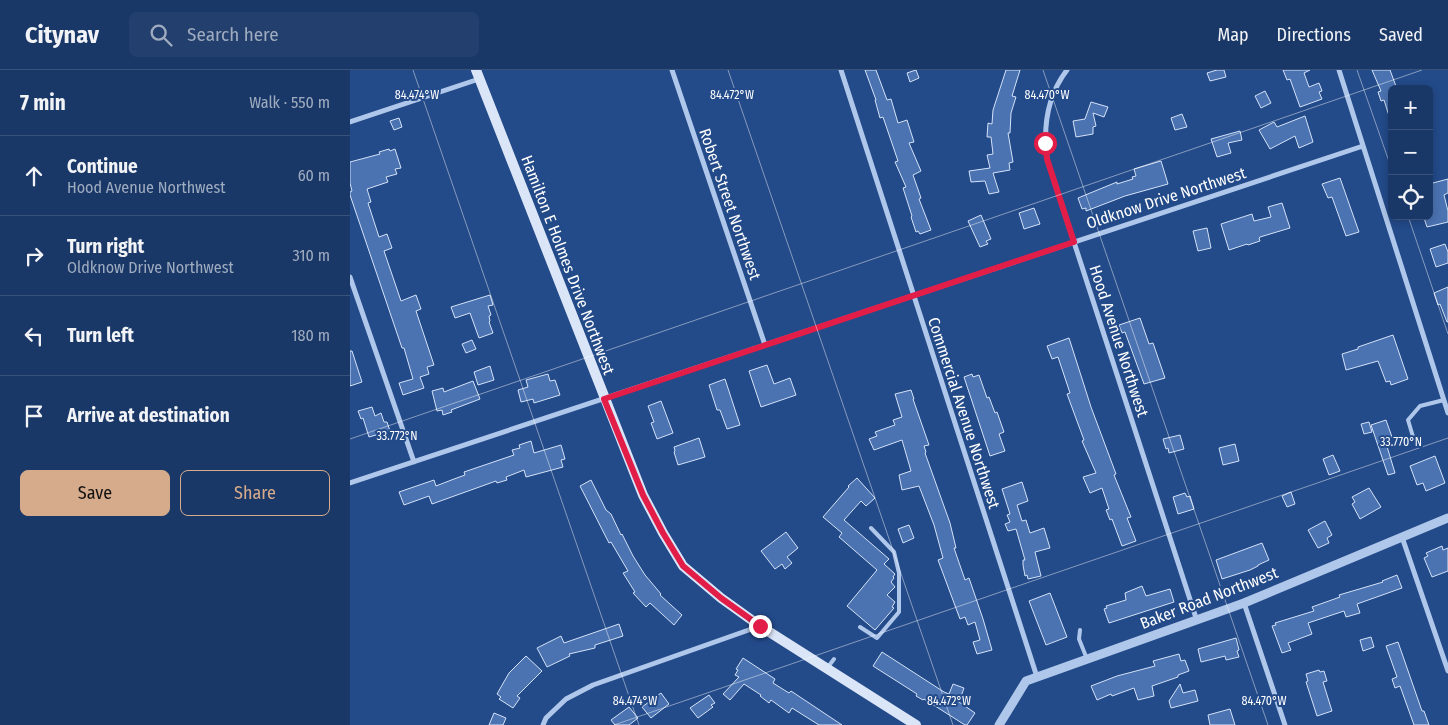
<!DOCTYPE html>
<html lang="en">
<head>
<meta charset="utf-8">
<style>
  body { margin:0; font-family:"Fira Sans Condensed",sans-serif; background:#233f6d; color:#f1f3f6 }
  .controls { position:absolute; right:15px; top:15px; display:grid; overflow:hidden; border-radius:8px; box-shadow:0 2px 8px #0003 }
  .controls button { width:45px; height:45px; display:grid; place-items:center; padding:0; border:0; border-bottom:1px solid #38527b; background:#1a3867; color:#f1f3f6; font:25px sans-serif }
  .stop { position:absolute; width:15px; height:15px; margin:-11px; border:4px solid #e11d48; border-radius:50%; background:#fff }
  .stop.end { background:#e11d48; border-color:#fff; box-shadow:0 1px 5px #0008 }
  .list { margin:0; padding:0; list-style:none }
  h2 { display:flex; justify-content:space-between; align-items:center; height:65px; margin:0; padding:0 20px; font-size:21px }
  h2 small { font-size:16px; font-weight:400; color:#9facc0 }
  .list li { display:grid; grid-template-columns:32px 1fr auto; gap:15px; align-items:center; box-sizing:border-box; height:80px; padding:0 20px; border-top:1px solid #38527b }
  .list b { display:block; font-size:19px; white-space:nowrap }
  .list p { margin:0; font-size:16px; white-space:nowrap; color:#9facc0 }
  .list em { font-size:16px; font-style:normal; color:#9facc0 }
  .actions { display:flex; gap:10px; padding:15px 20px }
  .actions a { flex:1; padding:11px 0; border:1px solid #d6ab8b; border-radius:8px; text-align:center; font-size:18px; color:#d6ab8b }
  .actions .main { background:#d6ab8b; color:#111 }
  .icon { flex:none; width:28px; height:28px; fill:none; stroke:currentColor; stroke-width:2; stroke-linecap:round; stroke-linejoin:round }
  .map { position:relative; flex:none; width:1098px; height:655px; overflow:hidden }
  header { display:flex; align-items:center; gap:30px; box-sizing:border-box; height:70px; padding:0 25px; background:#1a3867; border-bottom:1px solid #38527b }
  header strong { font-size:24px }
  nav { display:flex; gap:28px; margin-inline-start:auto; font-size:18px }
  .search { width:350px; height:45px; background:#233f6d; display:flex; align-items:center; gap:12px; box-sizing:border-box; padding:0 18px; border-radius:8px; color:#9facc0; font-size:19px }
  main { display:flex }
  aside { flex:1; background:#1a3867 }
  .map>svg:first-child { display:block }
  .building { fill:#4b73b1; stroke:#d4e2f8 }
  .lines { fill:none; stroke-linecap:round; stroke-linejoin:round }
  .service { stroke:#afc7ea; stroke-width:4 }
  .minor { stroke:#afc7ea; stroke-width:5 }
  .tertiary { stroke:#afc7ea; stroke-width:9 }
  .secondary { stroke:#dae5f8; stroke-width:10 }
  .route { stroke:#e11d48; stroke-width:6 }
  .ticks { fill:none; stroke:#fff; stroke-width:1; stroke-opacity:0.45 }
  .labels { text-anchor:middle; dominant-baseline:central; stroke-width:4; stroke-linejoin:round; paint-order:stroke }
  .street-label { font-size:16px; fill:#fff; stroke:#234a89 }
  .ticks-label { font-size:12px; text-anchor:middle; fill:#fff; stroke:#234a89; stroke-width:4; stroke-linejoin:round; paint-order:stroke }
</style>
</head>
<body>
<header>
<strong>Citynav</strong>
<div class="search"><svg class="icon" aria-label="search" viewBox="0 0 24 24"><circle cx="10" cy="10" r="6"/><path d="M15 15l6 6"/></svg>Search here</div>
<nav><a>Map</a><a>Directions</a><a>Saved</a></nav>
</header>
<main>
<aside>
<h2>7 min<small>Walk · 550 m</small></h2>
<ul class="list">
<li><svg class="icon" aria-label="ahead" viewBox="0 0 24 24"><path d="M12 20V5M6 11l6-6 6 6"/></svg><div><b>Continue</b><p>Hood Avenue Northwest</p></div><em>60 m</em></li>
<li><svg class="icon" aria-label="right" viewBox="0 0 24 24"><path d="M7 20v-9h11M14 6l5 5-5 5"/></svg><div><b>Turn right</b><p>Oldknow Drive Northwest</p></div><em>310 m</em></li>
<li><svg class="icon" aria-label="left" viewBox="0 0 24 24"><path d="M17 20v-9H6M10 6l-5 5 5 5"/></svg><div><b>Turn left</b></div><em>180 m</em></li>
<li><svg class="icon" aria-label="arrive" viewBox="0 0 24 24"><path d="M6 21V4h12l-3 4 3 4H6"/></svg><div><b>Arrive at destination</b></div></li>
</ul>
<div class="actions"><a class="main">Save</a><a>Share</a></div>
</aside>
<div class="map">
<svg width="1098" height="655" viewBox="0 0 1098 655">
  <rect width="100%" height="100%" fill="#234a89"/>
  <!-- building -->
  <path class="building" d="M515,0H526L537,30L541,29L548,53L557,50L564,72L559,73L571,101L563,105L571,128L569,129L581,160L570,164L568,161L566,162L561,147L562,146L553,118L556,117L545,92L548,91L533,47L530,48L525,30H526Z
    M566,0L569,8L560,12L557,3Z
    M656,0H670L662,26L666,27L661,43L660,63H658L663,92L659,93L660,100L643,103L649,122L639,124L635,111L621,112L619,101L640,98L637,85L643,84L641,67H637L638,53L642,54L643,40Z
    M867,0H874L876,7L860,11L857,3Z
    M933,0H960L954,3L959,17L969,13L972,21L969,22L972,29L950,37L940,9L937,10Z
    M1022,0H1040L1047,19H1042V48L1040,49L1034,30L1031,31L1028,22L1031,21Z
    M915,21L921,33L911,38L905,26Z
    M741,32L758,37L754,47L743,43L746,56L743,57V64L726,67L723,51L735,49Z
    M832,44L837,57L825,60L821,48Z
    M955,46L963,72L949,78L945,66L920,79L909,60L924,52L927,57Z
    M49,48L52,57L44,60L40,51Z
    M890,61L892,70L878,73L881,83L867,87L861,69Z
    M39,79L40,81L45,79L51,98L45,99L47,104L36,107L38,112L17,119L21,132L18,133L29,167L37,164L42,178L34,181L51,231L66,225L71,239L66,241L84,295L77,297L79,304L70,307L74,318L53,325L49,313L63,309L54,278H52L0,125V122L2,121L0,113V92L30,84L29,82Z
    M811,91L818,114L775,126L736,141V138L732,139L728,128L767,112V114L783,109L782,107L786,106L784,99Z
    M990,108L1009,162L996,166L982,127L978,128L972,114Z
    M1098,109V123L1094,125L1098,141V152L1077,157L1074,148L1079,146V114Z
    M932,133L940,158L910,167L909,168L910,171L898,175L897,174L879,180L871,154L902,144L904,151L921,147L918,137Z
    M684,138L690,154L674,159L669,143Z
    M631,145L641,169L636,171L638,174L630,177L618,151Z
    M857,158L861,178L848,181L843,161Z
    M1095,174L1098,182V193L1086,197L1080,179Z
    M1098,217V252H1097L1090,234L1088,235L1084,223Z
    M140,225L143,235L138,236L141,245L139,246L140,251L139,252L143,263L129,268L120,243L105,248L101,237Z
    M790,248L799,274L803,273L815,308L794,314L775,262L772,263L769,255Z
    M1043,265L1058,309L1041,315L1040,311L1036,312L1028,291L996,300L992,284L1008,279V277Z
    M719,268L741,337L766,404L764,405L781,447L777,448L786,471L772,476L762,449L760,450L756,440L759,439L752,418L740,423L733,407L746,403L732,371L734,370L717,324L720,323L708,287L702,289L697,276Z
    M122,270L126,279L116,283L112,274Z
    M0,281H2L12,312L0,316Z
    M417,295L424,314L440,308L446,325L411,337L399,301Z
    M140,296L144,310L128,315L124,302Z
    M198,304L200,311L205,310L210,325L184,333L183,329L171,332L168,320L178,317L176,310Z
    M622,304L623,307L629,305L637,328L639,327L645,343L647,342L654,362L649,364L655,381L640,386L614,307Z
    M375,309L390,355L377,359L370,340H367L359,315Z
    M123,311L130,329L101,340L102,342L93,345L92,340L87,341L82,321L93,318L94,322Z
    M561,320L564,329H563L579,375L574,376L576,382L575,383L600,453L606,478H604L615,510L619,508L633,549L642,580L627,584L623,572L630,570L625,552L618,555L615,547L610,549L588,490L593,488L584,455L569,416L552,420L549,405L561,401L552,370L524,380L519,369L527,366L525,362L545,355L543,350L552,347L545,324Z
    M311,331L323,363L307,369L301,353L304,352L298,336Z
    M22,337L25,346L31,343L34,352H37L40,361L19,367L13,348L11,349L8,341Z
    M1036,350L1042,367L1035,370L1045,403L1038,405L1021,355Z
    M1019,352L1022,362L1014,364L1011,354Z
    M830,365L834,379L819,383L818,378L816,379L813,369Z
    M349,368L355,387L328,395L324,382L325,381L324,377Z
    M181,371L184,383L211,375L215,389L211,390L213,397L176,407L174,400L156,407L157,410L147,413L146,411L82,434L79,426L54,435L49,422L84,410L86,416L104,409L115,405L114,402L164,385L162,380L170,378L169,375Z
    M885,374L889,391L873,395L869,378Z
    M983,385L990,401L979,405L973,389Z
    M1085,386L1095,413L1076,421L1073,413L1067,415L1060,396Z
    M507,408L525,428L516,436L511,431L494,450L539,489L534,494L545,504L543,507L544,508L541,512L545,517L537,525L545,532L542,537L544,538L525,560L497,536L527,500L489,467L492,463L473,447L499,417L498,416Z
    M241,410L256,440L261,444L271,465L272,464L283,486L295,505L311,524L310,525L332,545L324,555L300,533L296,537L283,523L285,522L273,503L278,501L261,472L259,473L230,416Z
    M672,412L678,431L667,435L672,451L676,450L680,463L694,458L700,478L685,482L691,506L678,509L677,505L675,506L673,495V490H675L666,459L658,461L655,454L660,452L657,445L660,444L652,419Z
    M1019,418L1031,437L1010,449L1002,434L1005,432L1002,427Z
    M941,422L945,434L937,437L932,426Z
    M835,423L837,427L840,426L844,439L828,444L823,427Z
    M975,451L982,465L977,468L979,473L968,478L958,460Z
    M559,455L564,468L553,473L548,459Z
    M436,462L448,478L437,487L442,493L435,499L432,494L425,499L411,481Z
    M912,473L919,490L908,495V496L900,500L872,509L866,490Z
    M1092,476L1093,480L1098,478V501L1082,507L1074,488L1078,486L1076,483Z
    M1047,505L1052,518L1007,534L1010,543L996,547L994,541L958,553L962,564L938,573L941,580L932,583L922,556L926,555L925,553L964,541L962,537L990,527L989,525L1033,512L1032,511Z
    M792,516L796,526L820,519L824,532L759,553L754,539L757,538L756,536L776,530L775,523Z
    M700,523L717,567L696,575L679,531Z
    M269,554L273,566L245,575V578L219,584L220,586L197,597L187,578L211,566L214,573Z
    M1021,567L1024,577L1013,581L1010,570Z
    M886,568L889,580L887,581L889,587L876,590L875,586L851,592L848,579Z
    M1048,572L1072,641H1074L1079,655H1064L1050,616L1045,618L1042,609L1047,607L1036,576Z
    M532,582L594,622L599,624L603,614L614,618L609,632L625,643L617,655H615L574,629L573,630L566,626L567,624L523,596Z
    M829,584L831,591L835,590L839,601L828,605V607L802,616L804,626L788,630L784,618L762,626L761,624L747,630L741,616L767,606L805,596L803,591Z
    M176,586L192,601L167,626L170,628L163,638L149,629L151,627L147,624L159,603Z
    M393,588L425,609L423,613L439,623L441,621L492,655H469L442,638L439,643L421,630L419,633L410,626L411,625L394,614L380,630L373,624L389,607L385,605L388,600L386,599Z
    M969,600L970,602L974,601L977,611L973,612L982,641L967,646L956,612L958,611L956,604Z
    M830,614L833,623L845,620L848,631L821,638L819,631Z
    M311,623L319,634L301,648L292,637Z
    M359,625L365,633L361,635L363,637L348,648L340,638Z
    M279,637L288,648L279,655H265L261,650Z
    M880,639L885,655H860L858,645Z
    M144,643L156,648L153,655H139Z"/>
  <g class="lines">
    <!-- service -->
    <path class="service" d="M1064,370L1058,350L1070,336L1094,330
      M510,557L527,568L549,542V503L544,482L521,458
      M730,560L729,569L737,589
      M478,597L484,589"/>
    <!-- minor -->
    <path class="minor" d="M322,0L415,275
      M491,0L687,607
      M717,0C697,26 693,58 697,89L847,551
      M989,0L1098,343
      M0,52L129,9
      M0,207L64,392
      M0,413L1013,76
      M1052,467L1098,601
      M894,533L935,655
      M193,655L196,648L216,629L243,615L410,556"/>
    <!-- tertiary -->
    <path class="tertiary" d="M649,655L676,611L894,533L1098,448"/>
    <!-- secondary -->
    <path class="secondary" d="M126,0L293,425L313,463L333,496L371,528L410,556L566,655"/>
  </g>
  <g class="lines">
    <!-- route -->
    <path class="route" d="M410,556L371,528L333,496L313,463L293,425L254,329L724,172L697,89L695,73"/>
  </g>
  <!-- ticks -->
  <path class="ticks" d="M63,0L289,655M378,0L603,655M693,0L918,655M1007,0L1042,100M1058,146L1098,264M0,369L1072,0M264,655L1098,368"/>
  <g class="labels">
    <!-- street labels -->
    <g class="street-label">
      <text transform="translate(816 128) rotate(-18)">Oldknow Drive Northwest</text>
      <text transform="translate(380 134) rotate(71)">Robert Street Northwest</text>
      <text transform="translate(218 195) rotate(69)">Hamilton E Holmes Drive Northwest</text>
      <text transform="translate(769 271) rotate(72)">Hood Avenue Northwest</text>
      <text transform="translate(614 343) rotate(72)">Commercial Avenue Northwest</text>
      <text transform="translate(859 528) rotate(-21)">Baker Road Northwest</text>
    </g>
  </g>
  <g class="ticks-label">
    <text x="67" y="29">84.474°W</text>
    <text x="382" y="29">84.472°W</text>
    <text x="697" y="29">84.470°W</text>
    <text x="47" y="370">33.772°N</text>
    <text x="1051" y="376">33.770°N</text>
    <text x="285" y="635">84.474°W</text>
    <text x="599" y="635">84.472°W</text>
    <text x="914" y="635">84.470°W</text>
  </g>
</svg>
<div class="controls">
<button>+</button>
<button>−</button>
<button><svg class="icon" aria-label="locate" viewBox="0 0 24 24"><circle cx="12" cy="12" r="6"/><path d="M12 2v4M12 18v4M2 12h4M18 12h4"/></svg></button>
</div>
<div class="stop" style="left:695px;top:73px"></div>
<div class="stop end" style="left:410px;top:556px"></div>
</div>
</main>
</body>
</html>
